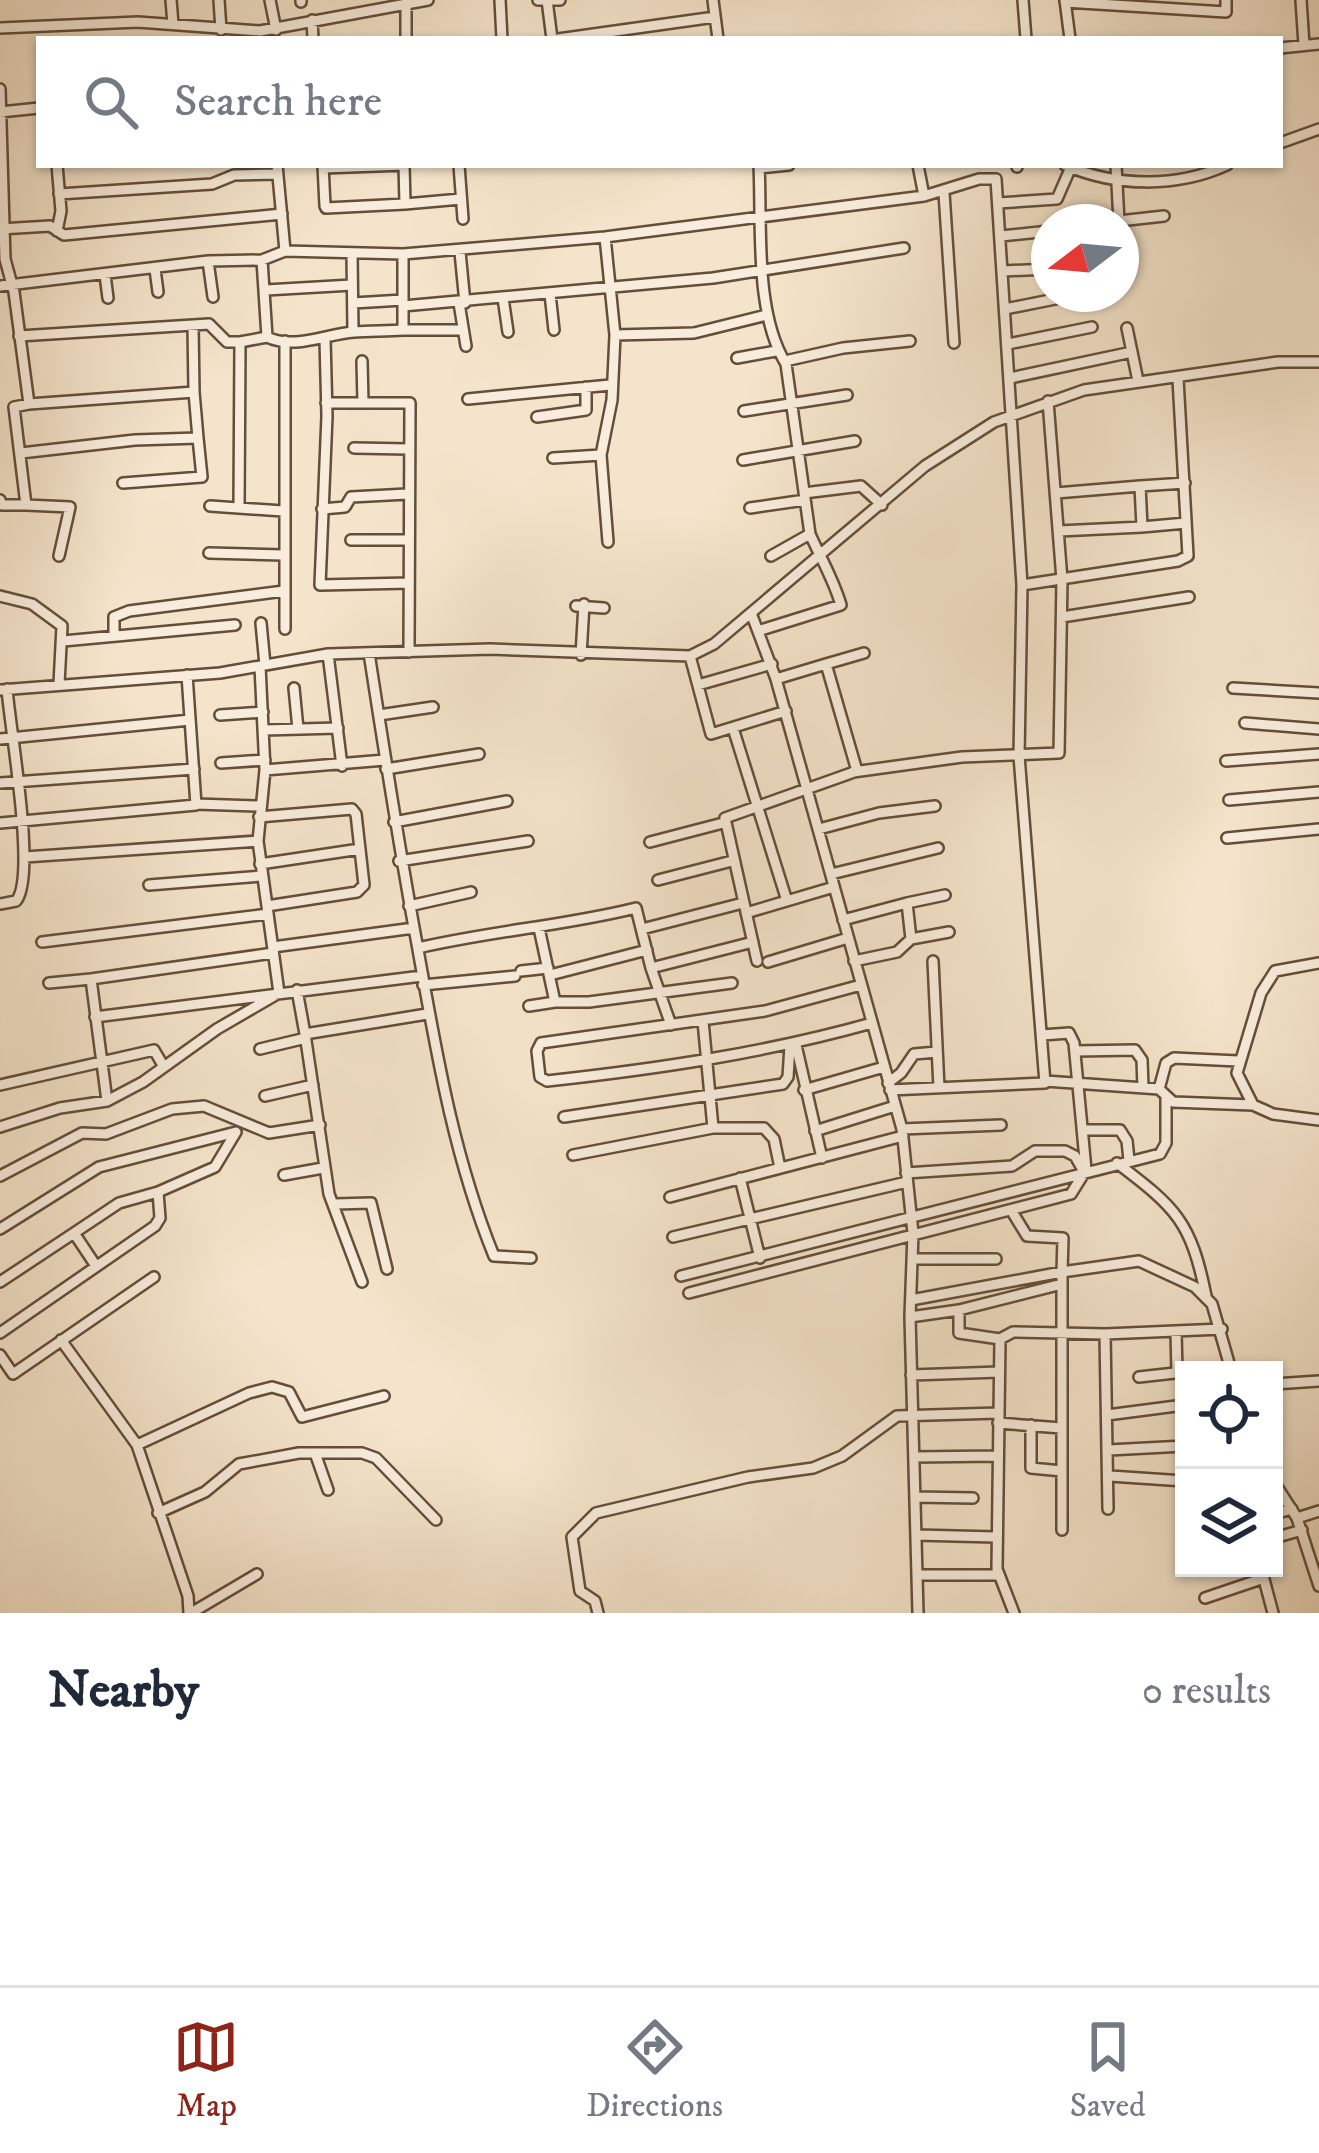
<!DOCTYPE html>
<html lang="en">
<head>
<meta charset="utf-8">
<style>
  body { margin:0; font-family:"IM FELL DW Pica",serif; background:#f2f2f3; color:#1f2937 }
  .controls { position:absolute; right:36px; bottom:36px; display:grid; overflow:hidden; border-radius:0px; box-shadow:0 3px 9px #0004 }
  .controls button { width:108px; height:108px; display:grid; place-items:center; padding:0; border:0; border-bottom:3px solid #e0e1e3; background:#fff; color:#1f2937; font:60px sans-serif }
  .compass { position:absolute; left:1031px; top:204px; width:108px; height:108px; border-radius:50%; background:#fff; box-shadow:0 3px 9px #0004; rotate:254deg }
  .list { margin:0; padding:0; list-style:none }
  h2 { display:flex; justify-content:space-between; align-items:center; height:156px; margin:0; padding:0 48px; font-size:51px }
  h2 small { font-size:39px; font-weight:400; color:#747a83 }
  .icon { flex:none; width:66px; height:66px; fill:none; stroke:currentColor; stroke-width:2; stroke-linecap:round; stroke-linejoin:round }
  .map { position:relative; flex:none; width:1319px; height:1613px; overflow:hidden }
  .search { position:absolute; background:#fff; box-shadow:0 3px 9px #0004; left:36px; right:36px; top:36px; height:132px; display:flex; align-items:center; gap:30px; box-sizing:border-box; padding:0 42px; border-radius:0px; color:#747a83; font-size:45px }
  .sheet { height:372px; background:#fff }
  nav { display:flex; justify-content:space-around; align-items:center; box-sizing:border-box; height:168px; border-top:3px solid #e0e1e3; background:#fff; font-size:33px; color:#747a83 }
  nav a { display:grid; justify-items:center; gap:6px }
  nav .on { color:#8f2418 }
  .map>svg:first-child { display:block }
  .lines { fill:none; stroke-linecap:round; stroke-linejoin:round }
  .minor-casing { stroke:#654e38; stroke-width:14 }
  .minor { stroke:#f8eddd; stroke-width:9 }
</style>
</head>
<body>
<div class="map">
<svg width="1319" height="1613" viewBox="0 0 1319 1613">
  <rect width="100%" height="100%" fill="#f4e4cb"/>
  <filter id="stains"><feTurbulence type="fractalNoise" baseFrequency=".00167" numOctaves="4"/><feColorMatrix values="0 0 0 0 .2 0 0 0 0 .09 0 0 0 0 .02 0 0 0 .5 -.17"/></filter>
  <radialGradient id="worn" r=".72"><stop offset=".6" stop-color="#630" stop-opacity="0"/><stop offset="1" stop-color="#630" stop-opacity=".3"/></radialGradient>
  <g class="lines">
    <defs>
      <path id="minor" d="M171,0L173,24
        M219,0L221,30
        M270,0L276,30
        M500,0L502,39
        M538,0H560
        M547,0L552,39
        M713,0L718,39
        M1023,0L1026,39
        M1065,0L1070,39
        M1301,0L1304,45
        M301,2V0
        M1065,2L1226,12V0
        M406,5V39
        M312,20L313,39
        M0,28L138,22L260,31L428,0
        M558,39L715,17
        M1280,48L1319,44
        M0,89L5,259L14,292L29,404L14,407L26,505H2L0,500
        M0,112L39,108
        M1280,143L1319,129
        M57,165L61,211L57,231
        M323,165L325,206L326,208L405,204L404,165L323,168
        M459,165L463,219
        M759,165C762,226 754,312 786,364L810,534C821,559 833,578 841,605L761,630
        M1065,165C1115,187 1177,188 1227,165
        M1116,165L1119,222
        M1017,167V165
        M760,168L789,165
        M944,193L954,343
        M59,194L212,184L234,175L277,174
        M998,203L1057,199L1071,167
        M405,204L461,199
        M1119,221L1164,216
        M0,229L50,226L64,235L282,214
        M1001,236L1049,231
        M605,237L615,335
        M1121,248L1124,281
        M285,251L403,254
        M460,252L465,303
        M352,253L353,332
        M208,261L213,297
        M155,269L158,292
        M1003,271L1049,269
        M105,275L108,298
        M0,286L208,261L262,260
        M266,290L352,285
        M550,294L554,330
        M503,298L508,332
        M353,303L403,300
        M459,303L466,346
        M403,306L713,278L904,248
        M1005,309L1075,295
        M193,326L194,392
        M1127,328L1138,381
        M403,330H463
        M19,336L209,324L227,342H240L239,508
        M267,337C294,350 326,334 354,332C370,331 387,331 403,330V254L605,237L924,196
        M325,339L327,416L320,585L409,583
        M285,341V629
        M240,342L267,337L262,260L285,251L277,165
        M1008,344L1092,327
        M737,358L776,351
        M362,361L363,403
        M785,361L843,348L910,341
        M1010,378L1132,352
        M468,399L610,385
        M326,403H410L409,652
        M29,404L194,392L198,438
        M744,411L847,395
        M537,417L586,410V387
        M354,448L408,449
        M21,453L135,440L198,438L202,477L123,483
        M553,458L601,455
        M743,460L855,441
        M1140,486L1185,483
        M804,493L861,486L882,505
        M1056,493L1140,486L1142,527L1059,531
        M26,505L70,507L59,556
        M210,506L283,511
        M750,508L805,500
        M322,509L345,507L351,497L407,494
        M1142,527L1186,523
        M351,540H407
        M608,542L601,455L612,400L615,335L694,333L767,315
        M209,553L283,555
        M771,556L810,534
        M1022,585L1178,561L1188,556L1178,379
        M0,596L32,604L62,626L59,684
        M576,606L604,608
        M751,613L776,679L902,1129L913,1233L910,1317L918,1613
        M1062,617L1189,597
        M261,623L265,665
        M114,636V617L129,611L284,591
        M63,641L235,625
        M369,653C384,750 399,847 417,944C436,1050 453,1155 494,1256L531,1258
        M328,654L342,766
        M581,655L584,604
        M690,656L711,734L786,711
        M826,664L864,653
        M698,685L772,664
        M294,688L298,729
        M1233,688L1319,693
        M0,690L220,673L328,654L490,649L690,656L714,644L925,466L994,422L1084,390L1278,362H1319
        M220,715L263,712
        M379,715L433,707
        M1245,723L1319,729
        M733,728L787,901
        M264,730L338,728
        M0,739L190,720
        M1226,761L1319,754
        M221,763L265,760
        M386,769L479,754
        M265,770L385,760
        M853,772L962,757L1059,753L1062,580L1048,401
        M0,783L194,769
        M1229,800L1319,792
        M196,804L259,806
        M259,817L352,809L356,814L364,885L357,892L267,906
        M394,822L507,801
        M0,823L196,805L187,675
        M819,829L879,813L935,806
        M1227,838L1319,829
        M650,842L723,823
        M25,857L258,841
        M399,861L528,841
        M260,864L360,849
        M831,874L938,848
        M658,880L732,861
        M149,885L261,876
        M907,903L945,895
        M0,904L16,901C37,877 10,729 7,689
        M409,906L471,892
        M746,913L834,887
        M843,920L907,903L911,939L897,952L854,961
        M539,928L555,1002H589L732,983
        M642,929L743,903
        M911,939L949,932
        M42,942L268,914
        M273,947L414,928
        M418,948C490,931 564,926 636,908L651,968L753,942
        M757,961L725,818L857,771L826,664L776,679
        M933,961L939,1088
        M768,962L848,938
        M1319,963L1275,971L1261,993L1237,1073L1253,1105L1273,1114L1319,1120
        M651,968L671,1025
        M521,971L548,968
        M550,975L647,950
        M49,983L91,979
        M423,985L515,976
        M861,985L765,1011L541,1043L537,1051L540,1077L547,1081C657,1069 765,1053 872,1023
        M297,990L305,1034L427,1014
        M529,1006L555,1002
        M95,1017L422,976
        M703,1021L713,1128H764L774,1139L780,1168
        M305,1034L329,1194L362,1282
        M796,1045L822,1158
        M260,1049L306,1038
        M1075,1051L1135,1050L1142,1060L1143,1087
        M1045,1081L1159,1089L1173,1102L1253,1105
        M888,1083L901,1073L914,1054L937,1052
        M0,1085L154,1050L164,1067
        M1159,1089L1166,1063L1174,1058L1238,1061
        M804,1090L884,1067
        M890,1090L1045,1083L1019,756L1022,585L996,179H979L924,196L918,165
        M265,1096L313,1085
        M107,1101L91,979L273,953
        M564,1117L783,1084L788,1077L790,1046
        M0,1127L60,1108L107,1101L143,1082L217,1029L279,993L258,841L265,770L260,666
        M902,1129L1001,1125
        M1084,1130H1120L1127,1141L1129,1160
        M815,1131L895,1106
        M573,1155L713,1128
        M1117,1163C1176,1208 1191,1221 1206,1296
        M906,1173L1012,1166L1035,1151H1065L1075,1156L1083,1170
        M284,1175L323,1168
        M0,1176L82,1133L106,1134L172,1109L204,1106L269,1133L320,1125
        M740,1178L760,1258
        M670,1197L903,1136
        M335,1204L371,1203L387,1269
        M0,1229L99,1167L236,1132
        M74,1233L119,1203L158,1192
        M673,1237L907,1182
        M913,1259H996
        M681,1276L1160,1154L1166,1143V1099
        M0,1282L74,1233L96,1266
        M689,1293L1071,1194L1086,1170L1074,1043L1069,1033L1042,1035
        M911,1300L1062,1272L1063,1238L1027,1236L1011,1210
        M959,1310V1333L1000,1339
        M910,1317L959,1310L1062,1284
        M1176,1331L1177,1373
        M0,1333L155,1226L160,1218L158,1192L215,1167L236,1132
        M1105,1334L1108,1509
        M61,1340L137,1445L188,1596L189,1613
        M0,1355L13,1374L154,1277
        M1206,1370L1230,1367
        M911,1375L999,1372
        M1139,1377L1184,1372
        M1274,1384L1319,1381
        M1107,1415L1184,1405
        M998,1423L1061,1428
        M1031,1425V1468L1062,1471
        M137,1445L249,1393L272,1387L289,1392L302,1417L384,1396
        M1109,1450L1184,1446
        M315,1453L328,1490
        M914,1457L998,1456
        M1110,1476L1184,1481
        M1274,1482L1297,1518L1319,1586
        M915,1497L973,1498
        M158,1513L205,1492L239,1464L299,1453H362L376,1458L436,1520
        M1274,1514L1292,1509
        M1297,1518L1319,1511
        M1062,1530V1272L1139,1261L1195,1287L1212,1304L1231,1370
        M916,1535L995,1537
        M1274,1538L1302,1530
        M1261,1568L1273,1613
        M918,1575H998
        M1205,1598L1264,1578
        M191,1613L257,1574
        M598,1613L595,1601L580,1591L572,1537L596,1513L748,1477L813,1468L842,1456L897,1416L998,1413
        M1014,1613L997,1569L1000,1339L1013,1332L1105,1334L1222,1329"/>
    </defs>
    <!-- minor casing -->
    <use href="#minor" class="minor-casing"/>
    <!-- minor -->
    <use href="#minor" class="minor"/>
  </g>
  <rect width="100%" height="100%" filter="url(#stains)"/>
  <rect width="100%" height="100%" fill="url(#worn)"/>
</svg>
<div class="controls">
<button><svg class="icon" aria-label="locate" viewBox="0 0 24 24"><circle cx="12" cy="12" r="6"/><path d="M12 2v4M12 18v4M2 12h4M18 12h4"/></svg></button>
<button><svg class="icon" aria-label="layers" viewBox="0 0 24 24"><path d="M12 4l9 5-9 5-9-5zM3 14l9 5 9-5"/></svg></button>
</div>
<svg class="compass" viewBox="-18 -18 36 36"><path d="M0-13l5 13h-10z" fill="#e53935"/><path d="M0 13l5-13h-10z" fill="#747a83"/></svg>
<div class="search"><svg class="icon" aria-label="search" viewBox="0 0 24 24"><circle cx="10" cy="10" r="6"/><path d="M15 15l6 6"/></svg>Search here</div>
</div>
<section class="sheet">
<h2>Nearby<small>0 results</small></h2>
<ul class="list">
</ul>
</section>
<nav>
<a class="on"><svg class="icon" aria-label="map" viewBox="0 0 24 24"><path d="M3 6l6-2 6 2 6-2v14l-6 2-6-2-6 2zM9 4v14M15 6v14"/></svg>Map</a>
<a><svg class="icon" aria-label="directions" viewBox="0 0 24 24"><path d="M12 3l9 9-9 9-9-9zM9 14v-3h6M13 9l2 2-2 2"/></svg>Directions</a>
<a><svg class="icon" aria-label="saved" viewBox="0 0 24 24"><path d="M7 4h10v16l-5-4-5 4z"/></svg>Saved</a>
</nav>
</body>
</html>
